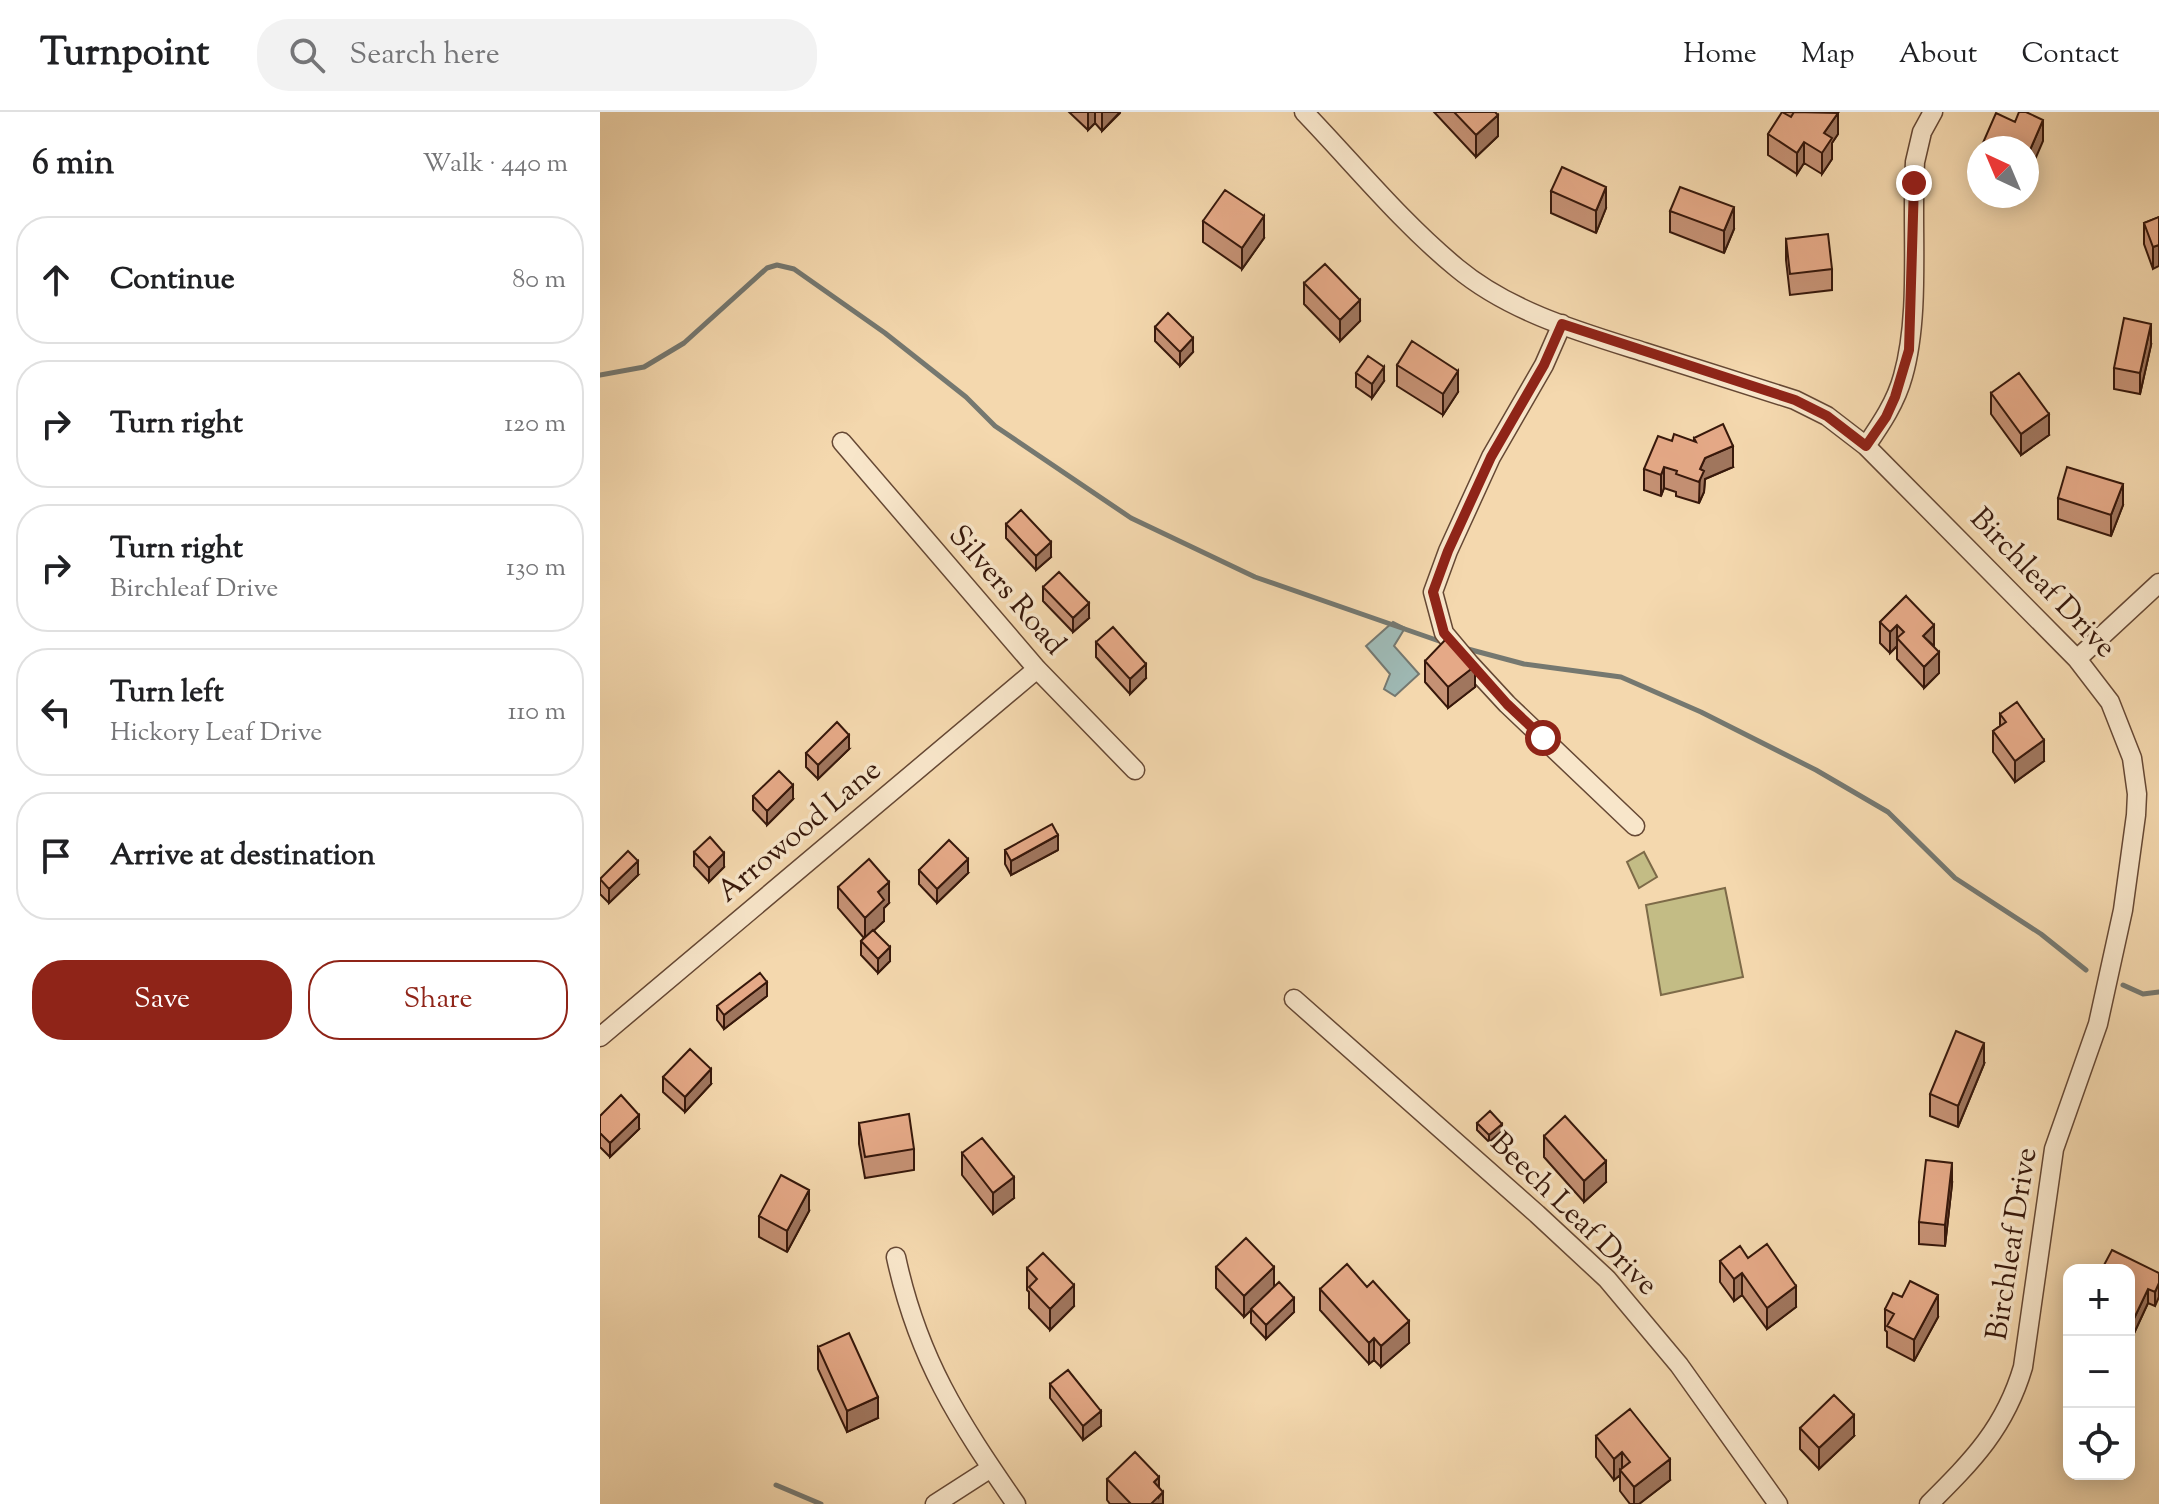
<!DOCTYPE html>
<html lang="en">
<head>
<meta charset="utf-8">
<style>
  body { margin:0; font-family:"Sorts Mill Goudy",serif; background:#f2f2f2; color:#202124 }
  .controls { position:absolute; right:24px; bottom:24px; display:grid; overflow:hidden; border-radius:16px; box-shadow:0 4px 20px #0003 }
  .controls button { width:72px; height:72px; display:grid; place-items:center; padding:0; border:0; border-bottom:2px solid #e0e0e0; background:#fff; color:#202124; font:40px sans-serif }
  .compass { position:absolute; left:1367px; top:24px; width:72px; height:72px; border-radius:50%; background:#fff; box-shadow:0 4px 20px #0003; rotate:316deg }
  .stop { position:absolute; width:24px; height:24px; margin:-18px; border:6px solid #8f2418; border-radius:50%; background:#fff }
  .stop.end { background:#8f2418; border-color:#fff; box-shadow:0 2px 8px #0008 }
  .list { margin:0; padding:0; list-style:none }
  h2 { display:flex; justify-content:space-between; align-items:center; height:104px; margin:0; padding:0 32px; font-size:34px }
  h2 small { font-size:26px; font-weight:400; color:#757577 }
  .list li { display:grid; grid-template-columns:52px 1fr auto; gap:24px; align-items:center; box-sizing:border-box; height:128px; margin:0 16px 16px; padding:0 16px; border:2px solid #e0e0e0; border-radius:32px }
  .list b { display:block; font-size:30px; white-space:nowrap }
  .list p { margin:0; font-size:26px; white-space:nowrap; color:#757577 }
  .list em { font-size:26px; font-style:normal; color:#757577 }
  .actions { display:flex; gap:16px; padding:24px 32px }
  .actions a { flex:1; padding:18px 0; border:2px solid #8f2418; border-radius:32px; text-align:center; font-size:28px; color:#8f2418 }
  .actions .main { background:#8f2418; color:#fff }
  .icon { flex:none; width:44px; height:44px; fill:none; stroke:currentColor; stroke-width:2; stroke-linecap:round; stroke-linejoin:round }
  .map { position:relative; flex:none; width:1559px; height:1392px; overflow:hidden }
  header { display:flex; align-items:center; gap:48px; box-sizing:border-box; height:112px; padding:0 40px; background:#fff; border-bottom:2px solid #e0e0e0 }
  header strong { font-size:38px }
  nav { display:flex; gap:44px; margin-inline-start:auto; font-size:28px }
  .search { width:560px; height:72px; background:#f2f2f2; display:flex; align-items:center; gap:20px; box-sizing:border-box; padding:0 28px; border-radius:32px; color:#757577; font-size:30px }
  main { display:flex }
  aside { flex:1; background:#fff }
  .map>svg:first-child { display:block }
  .green { fill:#c3bc85; stroke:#7d6a48; stroke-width:2 }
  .water { fill:#9eb8b3; stroke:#757870; stroke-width:2 }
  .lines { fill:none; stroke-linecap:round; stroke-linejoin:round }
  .stream { stroke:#757870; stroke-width:5 }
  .minor-casing { stroke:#664834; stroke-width:21 }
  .minor { stroke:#f8e6ca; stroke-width:18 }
  .wall { fill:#c59174; stroke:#37180b; stroke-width:2 }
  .shaded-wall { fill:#a0765e; stroke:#37180b; stroke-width:2 }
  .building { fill:#e5a987; stroke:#37180b; stroke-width:2 }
  .route { stroke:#8f2418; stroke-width:10 }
  .labels { text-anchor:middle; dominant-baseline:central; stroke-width:7; stroke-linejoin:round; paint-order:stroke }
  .street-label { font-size:30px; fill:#37180b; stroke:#f8e6ca }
</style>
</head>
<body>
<header>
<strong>Turnpoint</strong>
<div class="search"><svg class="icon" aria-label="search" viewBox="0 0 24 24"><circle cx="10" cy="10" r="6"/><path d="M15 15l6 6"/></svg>Search here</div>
<nav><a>Home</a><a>Map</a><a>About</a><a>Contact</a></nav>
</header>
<main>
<aside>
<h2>6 min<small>Walk · 440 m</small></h2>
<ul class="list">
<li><svg class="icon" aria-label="ahead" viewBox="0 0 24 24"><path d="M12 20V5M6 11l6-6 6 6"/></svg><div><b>Continue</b></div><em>80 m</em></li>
<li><svg class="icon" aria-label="right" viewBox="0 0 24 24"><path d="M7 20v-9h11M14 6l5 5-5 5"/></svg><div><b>Turn right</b></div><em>120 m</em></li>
<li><svg class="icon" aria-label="right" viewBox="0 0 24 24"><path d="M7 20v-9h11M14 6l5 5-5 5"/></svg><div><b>Turn right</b><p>Birchleaf Drive</p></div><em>130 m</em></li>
<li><svg class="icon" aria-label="left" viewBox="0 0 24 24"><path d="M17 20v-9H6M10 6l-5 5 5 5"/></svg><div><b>Turn left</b><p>Hickory Leaf Drive</p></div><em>110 m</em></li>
<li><svg class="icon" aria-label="arrive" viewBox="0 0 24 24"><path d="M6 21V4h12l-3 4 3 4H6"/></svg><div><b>Arrive at destination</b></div></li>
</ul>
<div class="actions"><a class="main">Save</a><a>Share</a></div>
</aside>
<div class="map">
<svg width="1559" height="1392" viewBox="0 0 1559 1392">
  <rect width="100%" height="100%" fill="#f4d8ae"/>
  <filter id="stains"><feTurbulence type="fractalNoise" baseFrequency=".0025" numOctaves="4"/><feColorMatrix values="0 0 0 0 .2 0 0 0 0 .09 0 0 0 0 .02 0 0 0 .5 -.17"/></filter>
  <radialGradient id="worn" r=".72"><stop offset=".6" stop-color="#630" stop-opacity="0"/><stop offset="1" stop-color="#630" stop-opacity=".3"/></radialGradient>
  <!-- green -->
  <path class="green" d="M1044,740L1057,765L1039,776L1027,750Z
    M1125,776L1143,865L1061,883L1046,793Z"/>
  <!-- water -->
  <path class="water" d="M793,510L805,516L794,534L819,562L795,584L784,577L790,562L766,534Z"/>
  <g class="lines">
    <!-- stream -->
    <path class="stream" d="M0,263L44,255L84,231L167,156L177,153L194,157L285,221L366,285L395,314L531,406L655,465L842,530
      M864,536L924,552L1021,565L1101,600L1216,658L1288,700L1355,766L1441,822L1486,858
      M1523,873L1543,882L1559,880
      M176,1373L221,1392"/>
    <defs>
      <path id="minor" d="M704,0C754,52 801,110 857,156C910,200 980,220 1044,240C1094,256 1144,272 1195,288L1227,304L1266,334L1477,547L1510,590L1532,646L1537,682L1536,703L1523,798L1498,912L1454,1037L1423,1255C1405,1316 1373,1348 1329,1392
        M962,212L944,253L891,345L848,439L833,480L844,521L870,552L907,592L1035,714
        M242,330L437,557L535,658
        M1266,334C1281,312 1296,290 1303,264C1321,201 1311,116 1315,50L1322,20L1333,0
        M1477,547L1559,471
        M694,887L937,1102L1007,1167L1079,1253L1178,1392
        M0,925L437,557
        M296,1145C318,1247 358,1308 416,1392
        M335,1392L391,1356"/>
    </defs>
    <!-- minor casing -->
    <use href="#minor" class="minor-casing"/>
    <!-- minor -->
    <use href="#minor" class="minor"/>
  </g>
  <!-- wall -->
  <path class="wall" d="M469,0H520V1L502,19L495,11L488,18Z
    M834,0H895L898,24L876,45Z
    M1185,0H1237L1238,22L1232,31V47L1222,62L1204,51L1197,62L1168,43V22Z
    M951,79L1006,96L996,121L951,101Z
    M1070,99L1134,117L1124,141L1070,120Z
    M1559,105L1553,157L1544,132V111Z
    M603,109L664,126L642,157L603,130Z
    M1186,127L1232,157V178L1190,183L1186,148Z
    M704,171L760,209L740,229L704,192Z
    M555,215L593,240L580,254L555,229Z
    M1551,233L1540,282L1514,277V256Z
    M797,253L858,280L843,303L797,274Z
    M756,261L784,269L772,286L756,275Z
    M1391,281L1449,323L1421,343L1391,302Z
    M1094,326L1133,355L1105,367L1104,380L1099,391L1076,384V380L1064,376L1061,384L1044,378V357L1072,329H1094Z
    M1458,386L1523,393L1511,424L1458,407Z
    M406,412L451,445L436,458L406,426Z
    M443,475L489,506L473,520L443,489Z
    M1306,484L1334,535L1339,561L1324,576L1297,547V534L1290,541L1280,531V510Z
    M496,530L546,566L530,582L496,545Z
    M825,549L875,575L848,596L825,570Z
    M1400,602L1444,649L1415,670L1393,640V619L1400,614Z
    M249,637L218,667L206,655V641Z
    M153,684L193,687L167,713L153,698Z
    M405,738H458L411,763L405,752Z
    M94,740L124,755L109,770L94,754Z
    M319,758L368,761L337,791L319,772Z
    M38,763L9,791L0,782V767Z
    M238,775L289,791L284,796V809L274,818L290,849L278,861L261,843V829L264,826L238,796Z
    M167,884L124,917L117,908V894Z
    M1384,952L1358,1015L1330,1004V982Z
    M63,965L111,972L85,1000L63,980Z
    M0,1004L39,1017L10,1045L0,1035Z
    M259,1011L314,1037V1058L265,1066L259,1032Z
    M877,1011L902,1019L889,1030L877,1018Z
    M944,1024L1006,1070L984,1090L944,1045Z
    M362,1041L414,1086L393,1102L362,1063Z
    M1352,1072L1345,1134L1319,1132V1110Z
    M209,1099L187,1140L159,1125V1104Z
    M1148,1146L1196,1195L1167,1217L1142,1183L1134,1189L1120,1170V1149Z
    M616,1155L674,1175L694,1200L666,1227L651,1211V1198L644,1205L616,1176Z
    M1503,1155L1559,1161L1555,1194L1548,1191L1529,1232V1158H1503Z
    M427,1156L474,1194L450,1218L429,1196V1180L427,1178Z
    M720,1177L809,1231L781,1255L774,1248L769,1252L720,1198Z
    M1285,1197L1338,1205L1314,1249L1287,1235V1220L1285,1218Z
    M218,1235L278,1306L247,1320L218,1257Z
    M450,1272L501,1314L483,1328L450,1286Z
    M1200,1316L1254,1324L1219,1357L1200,1337Z
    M996,1324L1070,1368L1039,1392H1030L1020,1379V1363L1014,1368L996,1345Z
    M507,1367L559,1376L563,1392H510L507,1388Z"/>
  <!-- shaded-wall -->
  <path class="shaded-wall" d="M488,0H495V11L488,18Z
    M502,0H520L502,19Z
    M1238,1V22L1232,31V47L1222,62V41L1224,21Z
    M898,3V24L876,45V23Z
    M1443,8V29L1427,66V45Z
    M1204,30V51L1197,62V41Z
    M1006,75V96L996,121V99Z
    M1134,95V117L1124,141V119Z
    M664,104V126L642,157V136Z
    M1559,133V154L1553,157V135Z
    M760,188V209L740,229V208Z
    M1551,212V233L1540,282V261Z
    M593,226V240L580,254V240Z
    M784,255V269L772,286V272Z
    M858,259V280L843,303V282Z
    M1449,302V323L1421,343V322Z
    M1133,334V355L1105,367L1104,380L1099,391L1100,357L1105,346Z
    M1064,355V376L1061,384V363Z
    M1523,372V393L1511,424V403Z
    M451,430V445L436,458V444Z
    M489,491V506L473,520V506Z
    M1297,513V534L1290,541V520Z
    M1334,513V534L1323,524Z
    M1339,540V561L1324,576V555Z
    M546,552V566L530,582V567Z
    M875,554V575L848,596V575Z
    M249,623V637L218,667V653Z
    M1444,628V649L1415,670V649Z
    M193,673V687L167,713V699Z
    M458,723V738L411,763V749Z
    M124,741V755L109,770V756Z
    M368,747V761L337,791V777Z
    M38,749V763L9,791V777Z
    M289,770V791L284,796V809L265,827V806L278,780Z
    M290,835V849L278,861V847Z
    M167,870V884L124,917V903Z
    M1384,931V952L1358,1015V994Z
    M111,957V972L85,1000V985Z
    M39,1003V1017L10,1045V1031Z
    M902,1012V1019L889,1030V1023Z
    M1006,1049V1070L984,1090V1069Z
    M1352,1051V1072L1345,1134V1113Z
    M414,1065V1086L393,1102V1081Z
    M209,1078V1099L187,1140V1119Z
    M674,1155V1176L644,1205V1184Z
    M1142,1161V1183L1134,1189V1167Z
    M1559,1171V1185L1555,1194V1180Z
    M474,1173V1194L450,1218V1197Z
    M1196,1174V1195L1167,1217V1196Z
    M1548,1177V1191L1529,1232V1217Z
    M1338,1183V1205L1314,1249V1228Z
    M694,1186V1200L666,1227V1213Z
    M809,1209V1231L781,1255V1234Z
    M774,1226V1248L769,1252V1231Z
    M278,1285V1306L247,1320V1299Z
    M501,1299V1314L483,1328V1314Z
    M1254,1303V1324L1219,1357V1336Z
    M1022,1340V1360L1020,1358V1363L1014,1368V1347Z
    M1070,1347V1368L1039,1392H1034V1375Z
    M559,1365V1385L563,1380V1392H551L554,1370Z"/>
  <!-- building -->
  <path class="building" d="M854,0H895L898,3L876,23Z
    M1182,0L1191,5L1194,0L1238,1L1224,21L1232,26L1222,41L1204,30L1197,41L1168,22Z
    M1419,0H1426L1443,8L1427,45V36H1387L1382,33L1396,1L1415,10Z
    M962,55L1006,75L996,99L951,79Z
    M1080,75L1134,95L1124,119L1070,99Z
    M625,78L664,104L642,136L603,109Z
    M1559,105V133L1553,135L1544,111Z
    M1228,122L1232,157L1190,162L1186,127Z
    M725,152L760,188L740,208L704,171Z
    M568,201L593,226L580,240L555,215Z
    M1524,206L1551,212L1540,261L1514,256Z
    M812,229L858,259L843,282L797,253Z
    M768,244L784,255L772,272L756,261Z
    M1419,261L1449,302L1421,322L1391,281Z
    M1123,312L1133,334L1105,346L1100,357L1104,359L1099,370L1076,362L1077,359L1064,355L1061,363L1044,357L1058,324L1072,329L1074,322L1096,330L1094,326Z
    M1467,355L1523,372L1511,403L1458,386Z
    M421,398L451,430L436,444L406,412Z
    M459,460L489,491L473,506L443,475Z
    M1306,484L1334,513L1323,524L1339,540L1324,555L1297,526L1304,520L1297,513L1290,520L1280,510Z
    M513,515L546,552L530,567L496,530Z
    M848,525L875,554L848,575L825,549Z
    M1417,590L1444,628L1415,649L1393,619L1406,610L1400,602Z
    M237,610L249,623L218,653L206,641Z
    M179,659L193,673L167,699L153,684Z
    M452,712L458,723L411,749L405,738Z
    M110,725L124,741L109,756L94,740Z
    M349,728L368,747L337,777L319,758Z
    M28,739L38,749L9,777L0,767Z
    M269,747L289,770L278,780L284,788L265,806L238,775Z
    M273,818L290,835L278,847L261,829Z
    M160,861L167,870L124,903L117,894Z
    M1356,919L1384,931L1358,994L1330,982Z
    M90,937L111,957L85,985L63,965Z
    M21,983L39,1003L10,1031L0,1021V1004Z
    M890,999L902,1012L889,1023L877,1011Z
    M309,1002L314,1037L265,1045L259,1011Z
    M965,1004L1006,1049L984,1069L944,1024Z
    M382,1026L414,1065L393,1081L362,1041Z
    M1326,1048L1352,1051L1345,1113L1319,1110Z
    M181,1063L209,1078L187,1119L159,1104Z
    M646,1126L674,1155L644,1184L616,1155Z
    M1167,1132L1196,1174L1167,1196L1142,1161L1134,1167L1120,1149L1140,1134L1148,1146Z
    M1512,1138L1559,1161V1171L1555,1180L1548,1177L1529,1217V1172L1531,1168H1529V1158H1510L1503,1155Z
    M443,1141L474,1173L450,1197L429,1175L437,1167L427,1156Z
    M747,1152L767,1175L773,1169L809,1209L781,1234L774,1226L769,1231L720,1177Z
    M1310,1169L1338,1183L1314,1228L1287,1214L1294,1202L1285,1197L1293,1181L1302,1185Z
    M679,1170L694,1186L666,1213L651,1197Z
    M249,1221L278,1285L247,1299L218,1235Z
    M468,1258L501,1299L483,1314L450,1272Z
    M1234,1283L1254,1303L1219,1336L1200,1316Z
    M1030,1297L1070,1347L1034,1375L1020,1358L1030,1350L1022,1340L1014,1347L996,1324Z
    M535,1340L559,1365L554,1370L563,1380L551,1392H531L507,1367Z"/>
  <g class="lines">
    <!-- route -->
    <path class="route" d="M943,626L907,592L844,521L833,480L848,439L891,345L944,253L962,212L1195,288L1227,304L1266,334L1286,305L1295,285L1309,238L1314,71"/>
  </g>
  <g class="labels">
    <!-- street labels -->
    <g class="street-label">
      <text transform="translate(1442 472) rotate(46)">Birchleaf Drive</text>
      <text transform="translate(406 479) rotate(49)">Silvers Road</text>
      <text transform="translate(200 720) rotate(-40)">Arrowood Lane</text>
      <text transform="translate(973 1103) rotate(44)">Beech Leaf Drive</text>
      <text transform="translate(1413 1132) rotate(-81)">Birchleaf Drive</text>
    </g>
  </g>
  <rect width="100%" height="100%" filter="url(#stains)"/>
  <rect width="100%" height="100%" fill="url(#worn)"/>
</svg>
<div class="controls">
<button>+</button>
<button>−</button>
<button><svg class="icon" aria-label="locate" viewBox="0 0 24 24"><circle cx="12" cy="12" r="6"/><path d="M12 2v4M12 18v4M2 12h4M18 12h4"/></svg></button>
</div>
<svg class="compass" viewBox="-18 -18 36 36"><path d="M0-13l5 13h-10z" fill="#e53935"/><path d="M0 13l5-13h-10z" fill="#757577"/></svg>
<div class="stop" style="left:943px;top:626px"></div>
<div class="stop end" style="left:1314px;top:71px"></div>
</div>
</main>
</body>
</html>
